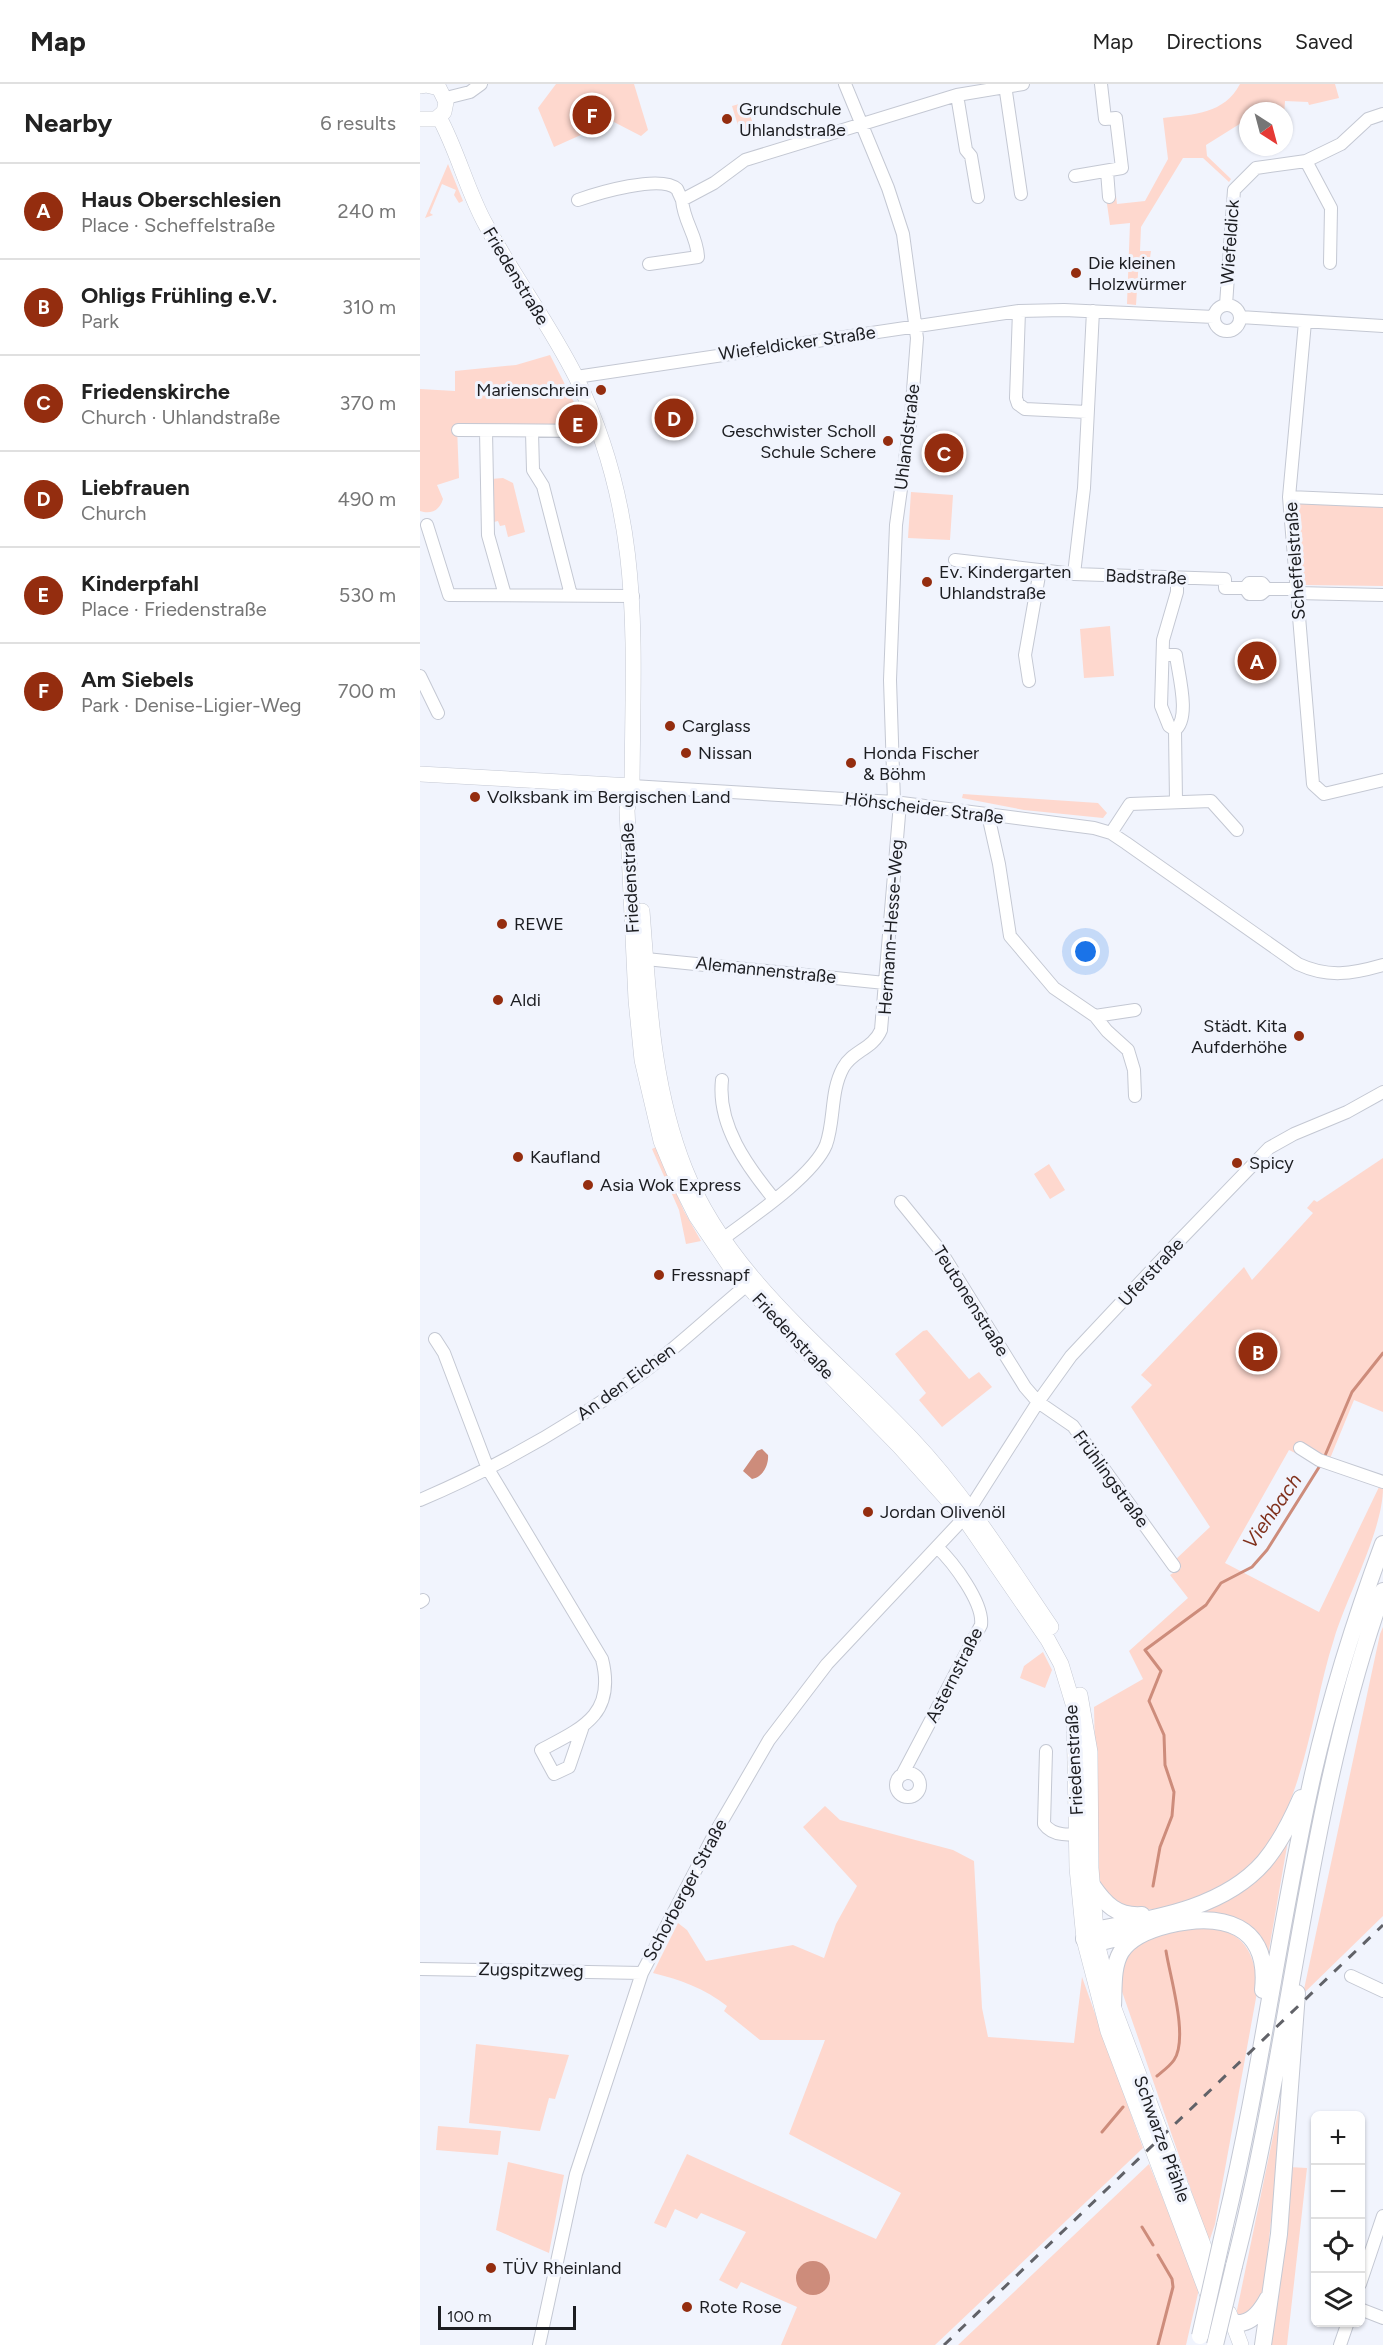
<!DOCTYPE html>
<html lang="en">
<head>
<meta charset="utf-8">
<style>
  body { margin:0; font-family:Figtree,sans-serif; background:#f6f6f6; color:#222 }
  .controls { position:absolute; right:18px; bottom:18px; display:grid; overflow:hidden; border-radius:9px; box-shadow:0 2px 4px #0004 }
  .controls button { width:54px; height:54px; display:grid; place-items:center; padding:0; border:0; border-bottom:2px solid #e0e0e0; background:#fff; color:#222; font:30px sans-serif }
  .compass { position:absolute; left:819px; top:18px; width:54px; height:54px; border-radius:50%; background:#fff; box-shadow:0 2px 4px #0004; rotate:144deg }
  .scale { position:absolute; left:18px; bottom:15px; width:138px; box-sizing:border-box; padding-left:6px; border:3px solid #1c1d21; border-top:0; font-size:16px; line-height:21px; white-space:nowrap; color:#1c1d21; -webkit-text-stroke:4px #f1f4fd; paint-order:stroke }
  .you { position:absolute; left:666px; top:868px; width:21px; height:21px; margin:-15px; border:4px solid #fff; border-radius:50%; background:#1a73e8; box-shadow:0 0 0 9px #1a73e833 }
  .badge { display:grid; place-items:center; width:39px; height:39px; border-radius:50%; background:#942d0f; color:#fff; font-size:20px; font-weight:700 }
  .pin { position:absolute; translate:-50% -50%; border:3px solid #fff; box-shadow:0 2px 6px #0006 }
  .list { margin:0; padding:0; list-style:none }
  h2 { display:flex; justify-content:space-between; align-items:center; height:78px; margin:0; padding:0 24px; font-size:26px }
  h2 small { font-size:20px; font-weight:400; color:#767676 }
  .list li { display:grid; grid-template-columns:39px 1fr auto; gap:18px; align-items:center; box-sizing:border-box; height:96px; padding:0 24px; border-top:2px solid #e0e0e0 }
  .list b { display:block; font-size:22px; white-space:nowrap }
  .list p { margin:0; font-size:20px; white-space:nowrap; color:#767676 }
  .list em { font-size:20px; font-style:normal; color:#767676 }
  .icon { flex:none; width:33px; height:33px; fill:none; stroke:currentColor; stroke-width:2; stroke-linecap:round; stroke-linejoin:round }
  .map { position:relative; flex:none; width:963px; height:2261px; overflow:hidden }
  header { display:flex; align-items:center; gap:36px; box-sizing:border-box; height:84px; padding:0 30px; background:#fff; border-bottom:2px solid #e0e0e0 }
  header strong { font-size:28px }
  nav { display:flex; gap:33px; margin-inline-start:auto; font-size:21px }
  main { display:flex }
  aside { flex:1; background:#fff }
  .map>svg:first-child { display:block }
  .green { fill:#fed8ce }
  .water { fill:#cd8c7b }
  .lines { fill:none; stroke-linecap:round; stroke-linejoin:round }
  .stream { stroke:#cd8c7b; stroke-width:3 }
  .minor-casing { stroke:#c4c8d3; stroke-width:14 }
  .major-casing { stroke:#c4c8d3; stroke-width:16 }
  .highway-casing { stroke:#c4c8d3; stroke-width:18 }
  .minor { stroke:#fff; stroke-width:12 }
  .major { stroke:#fff; stroke-width:15 }
  .highway { stroke:#fff; stroke-width:16 }
  .rail { stroke:#616268; stroke-width:3; stroke-dasharray:10 10; stroke-linecap:butt }
  .highway-bridge-casing { stroke:#c4c8d3; stroke-width:18; stroke-linecap:butt }
  .highway-bridge { stroke:#fff; stroke-width:16 }
  .poi-dot { fill:#942d0f; stroke:#f1f4fd; stroke-width:2 }
  .labels { text-anchor:middle; dominant-baseline:central; stroke-width:6; stroke-linejoin:round; paint-order:stroke }
  .poi-label { font-size:18px; fill:#1c1d21; stroke:#f1f4fd; text-anchor:start }
  .street-label { font-size:18px; fill:#1c1d21; stroke:#f1f4fd }
  .water-label { font-size:20px; font-style:italic; fill:#80311d; stroke:#f1f4fd }
</style>
</head>
<body>
<header>
<strong>Map</strong>
<nav><a>Map</a><a>Directions</a><a>Saved</a></nav>
</header>
<main>
<aside>
<h2>Nearby<small>6 results</small></h2>
<ul class="list">
<li><span class="badge">A</span><div><b>Haus Oberschlesien</b><p>Place · Scheffelstraße</p></div><em>240 m</em></li>
<li><span class="badge">B</span><div><b>Ohligs Frühling e.V.</b><p>Park</p></div><em>310 m</em></li>
<li><span class="badge">C</span><div><b>Friedenskirche</b><p>Church · Uhlandstraße</p></div><em>370 m</em></li>
<li><span class="badge">D</span><div><b>Liebfrauen</b><p>Church</p></div><em>490 m</em></li>
<li><span class="badge">E</span><div><b>Kinderpfahl</b><p>Place · Friedenstraße</p></div><em>530 m</em></li>
<li><span class="badge">F</span><div><b>Am Siebels</b><p>Park · Denise-Ligier-Weg</p></div><em>700 m</em></li>
</ul>
</aside>
<div class="map">
<svg width="963" height="2261" viewBox="0 0 963 2261">
  <rect width="100%" height="100%" fill="#f1f4fd"/>
  <!-- green -->
  <path class="green" d="M136,0H214L228,46L221,52L192,37L134,63L118,24Z
    M820,0H915L919,14L889,21L888,18L865,17L864,32V27H828V38L826,36L786,61L787,72L811,95L809,98L783,74H763L721,143L720,167H731L730,174H719L716,221L707,220L710,139L690,141L686,113L696,112L697,120L725,117L748,75L743,34C775,30 804,30 820,0Z
    M326,18L334,43L320,48L312,22Z
    M28,80L43,117L39,119L34,111L36,106L22,100L10,129L13,131L5,134Z
    M130,271L161,332L163,343L143,340L136,345L37,343L39,394L17,401L23,415C20,426 11,431 0,427V305L35,307V287L96,281Z
    M83,394L93,399L105,448L88,453L85,441L80,442L78,437L74,438L71,395Z
    M491,408L533,411L530,456L488,454Z
    M877,419L963,422V502L884,501L881,495Z
    M690,542L694,592L664,594L660,545Z
    M543,710L678,719L687,729L683,734L604,726L542,714Z
    M236,1063L264,1127L281,1157L266,1160L259,1126L232,1065Z
    M963,1074V1328L934,1316L909,1377L888,1375L869,1366L805,1479L899,1528L959,1403L963,1404C963,1446 927,1512 914,1555C884,1647 884,1784 770,1816C742,1825 729,1828 699,1824L678,1796L674,1623L723,1595L709,1567L768,1514L750,1491L761,1484L755,1476L790,1443L711,1323L732,1301L721,1291L824,1183L832,1196L893,1129L887,1124L894,1116L897,1118Z
    M629,1080L645,1106L630,1115L614,1090Z
    M507,1246L549,1295L559,1288L572,1303L522,1343L499,1316L506,1309L475,1270L503,1247Z
    M963,1543V1832L883,1910L960,1550Z
    M623,1568L632,1586L625,1604L600,1594L604,1582Z
    M405,1722L420,1736L533,1766L554,1777L562,1924L568,1953L654,1959L662,1893L723,2064L515,2261H361L377,2223L321,2198L317,2205L299,2196L326,2148L281,2129L277,2135L255,2125L246,2144L234,2139L267,2070L456,2155L481,2109L369,2050L405,1956H340L304,1927L307,1922C284,1904 261,1896 233,1889L258,1839L267,1846L286,1877L373,1861L404,1874L416,1840L437,1802L383,1743Z
    M870,1745L847,1877L821,1841L693,1846L804,1815Z
    M796,1843C829,1855 833,1870 838,1903L795,2140L789,2158L698,1896L709,1864L744,1847Z
    M56,1960L149,1971L135,2015L129,2014L120,2047L49,2039Z
    M867,1985L843,2213L831,2230L816,2231Z
    M18,2042L81,2047L78,2071L16,2066Z
    M88,2078L144,2091L129,2169L76,2146Z
    M729,2080L779,2205L766,2261H538Z
    M869,2083L887,2084L867,2261H848Z"/>
  <!-- water -->
  <path class="water" d="M342,1365L348,1371C349,1381 342,1394 332,1395L323,1387L337,1367Z
    M376 2194a17 17 0 1 1 34 0a17 17 0 1 1-34 0Z"/>
  <g class="lines">
    <!-- stream -->
    <path class="stream" d="M904,1374L932,1308L963,1269
      M733,1802L740,1763L752,1732L754,1708L745,1681L744,1651L729,1617L741,1587L725,1566L786,1521L801,1499L832,1483L847,1466L901,1380
      M737,1992C743,1987 750,1982 754,1976C769,1954 750,1893 746,1867
      M682,2048L703,2023
      M722,2143L733,2161
      M738,2261L753,2203L752,2195L738,2171"/>
    <defs>
      <path id="minor" d="M425,0L468,104L483,150L497,254L491,333L476,441L470,596L474,718
        M585,1L601,110
        M537,11L546,66L551,72L558,113
        M26,14L50,8L61,0
        M886,77L911,124L910,179
        M687,87L689,113
        M655,92L702,84L696,34L685,35L681,0
        M158,116C178,109 241,90 257,105L262,116L294,99L325,76L537,11L603,0
        M229,180L278,173C277,151 264,139 262,116
        M806,221L814,106L836,84L886,77L921,60L948,35L963,30
        M794 234a13 13 0 1 1 26 0a13 13 0 1 1-26 0Z
        M599,227L596,314L598,320L605,325L667,328
        M820,233L963,242
        M885,238L869,413L893,700L904,710L963,696
        M156,293L599,227L644,226L794,233
        M38,346L179,347
        M66,347L68,451L85,511
        M112,348L113,386L123,402L151,511
        M869,413L963,417
        M7,441L29,511L213,512
        M535,476L654,490L805,495V504H825L829,499H842L847,505L841,510H829L825,504
        M654,490L664,404L673,227
        M847,505H876
        M876,509L963,511
        M743,571H756C758,589 771,634 755,646L756,717
        M0,592L18,629
        M609,597L605,571L620,486
        M755,646L749,642L741,622L743,556L757,508V494
        M212,702L474,718L674,744L691,749L706,759L878,880C908,894 932,890 963,881
        M568,731L579,780L590,852L634,904L675,932L687,947L708,966L714,986L715,1012
        M691,749L710,720L791,717L817,746
        M226,875L465,899
        M675,932L715,926
        M302,996C297,1041 327,1082 354,1115
        M481,1118L520,1166L605,1303L618,1318L653,1342L754,1482
        M304,1154C332,1133 393,1092 406,1061C415,1036 410,1008 423,984C432,967 453,965 461,946L480,719
        M15,1255L24,1269L68,1385L182,1575C196,1630 163,1644 121,1666L134,1690L149,1683L162,1645
        M880,1364L899,1376L963,1398
        M0,1416C80,1382 155,1339 225,1287C262,1259 296,1226 333,1196
        M0,1518L3,1516
        M626,1667L624,1740C633,1753 651,1751 665,1749
        M476 1701a12 12 0 1 1 24 0a12 12 0 1 1-24 0Z
        M482,1691L561,1541C564,1519 533,1478 517,1463
        M0,1885L222,1889
        M931,1892L963,1907
        M940,2200L963,2132
        M940,2225L963,2234
        M119,2261L156,2090L222,1889L295,1749L349,1656L407,1580L544,1434L618,1318L651,1272L759,1157L849,1064L874,1050L927,1028L963,1008
        M920,2261L928,2238"/>
      <path id="major" d="M0,2L6,1L19,4L26,18L24,28L16,35H0
        M19,33C38,68 47,107 66,141C94,193 130,241 156,293C224,433 213,552 212,702L207,726L216,916L222,976L241,1057L254,1088L276,1132L309,1181L382,1263L479,1362L544,1434L628,1556L641,1580L654,1623L657,1784L664,1855L688,1947L790,2217
        M0,690L212,702
        M222,827C229,915 232,1002 265,1085C308,1194 413,1271 491,1354C545,1411 587,1478 631,1543
        M660,1611L670,1668L671,1784L677,1859L693,1922L796,2195
        M809,2229L821,2261"/>
      <path id="highway" d="M672,1801C685,1820 697,1833 722,1831
        M730,1846L677,1859L664,1855L674,1846C732,1835 803,1825 844,1778C860,1759 871,1737 881,1714
        M693,1922C694,1905 692,1883 701,1868C711,1852 732,1845 748,1841C802,1828 850,1840 843,1906
        M805,2141C841,1992 859,1840 893,1690C911,1612 935,1535 963,1460
        M814,2182C872,1958 885,1727 963,1507
        M793,2222C814,2249 833,2242 848,2214
        M843,2261L859,2150L877,1909"/>
    </defs>
    <!-- minor casing -->
    <use href="#minor" class="minor-casing"/>
    <!-- major casing -->
    <use href="#major" class="major-casing"/>
    <!-- highway casing -->
    <use href="#highway" class="highway-casing"/>
    <!-- minor -->
    <use href="#minor" class="minor"/>
    <!-- major -->
    <use href="#major" class="major"/>
    <!-- highway -->
    <use href="#highway" class="highway"/>
    <!-- rail -->
    <path class="rail" d="M524,2261L963,1841"/>
    <defs>
      <path id="highway-bridge" d="M780,2252L805,2141
        M795,2261L814,2182"/>
    </defs>
    <!-- highway-bridge casing -->
    <use href="#highway-bridge" class="highway-bridge-casing"/>
    <!-- highway-bridge -->
    <use href="#highway-bridge" class="highway-bridge"/>
  </g>
  <!-- markers -->
  <g class="poi-dot">
    <circle cx="307" cy="35" r="6"/>
    <circle cx="656" cy="189" r="6"/>
    <circle cx="181" cy="306" r="6"/>
    <circle cx="468" cy="357" r="6"/>
    <circle cx="507" cy="498" r="6"/>
    <circle cx="250" cy="642" r="6"/>
    <circle cx="266" cy="669" r="6"/>
    <circle cx="431" cy="679" r="6"/>
    <circle cx="55" cy="713" r="6"/>
    <circle cx="82" cy="840" r="6"/>
    <circle cx="78" cy="916" r="6"/>
    <circle cx="879" cy="952" r="6"/>
    <circle cx="98" cy="1073" r="6"/>
    <circle cx="817" cy="1079" r="6"/>
    <circle cx="168" cy="1101" r="6"/>
    <circle cx="239" cy="1191" r="6"/>
    <circle cx="448" cy="1428" r="6"/>
    <circle cx="71" cy="2184" r="6"/>
    <circle cx="267" cy="2223" r="6"/>
  </g>
  <g class="labels">
    <!-- poi labels -->
    <g class="poi-label">
      <text x="319" y="25">Grundschule<tspan x="319" dy="21">Uhlandstraße</tspan></text>
      <text x="668" y="179">Die kleinen<tspan x="668" dy="21">Holzwürmer</tspan></text>
      <text x="169" y="306" text-anchor="end">Marienschrein</text>
      <text x="456" y="347" text-anchor="end">Geschwister Scholl<tspan x="456" dy="21">Schule Schere</tspan></text>
      <text x="519" y="488">Ev. Kindergarten<tspan x="519" dy="21">Uhlandstraße</tspan></text>
      <text x="262" y="642">Carglass</text>
      <text x="278" y="669">Nissan</text>
      <text x="443" y="669">Honda Fischer<tspan x="443" dy="21">&amp; Böhm</tspan></text>
      <text x="67" y="713">Volksbank im Bergischen Land</text>
      <text x="94" y="840">REWE</text>
      <text x="90" y="916">Aldi</text>
      <text x="867" y="942" text-anchor="end">Städt. Kita<tspan x="867" dy="21">Aufderhöhe</tspan></text>
      <text x="110" y="1073">Kaufland</text>
      <text x="829" y="1079">Spicy</text>
      <text x="180" y="1101">Asia Wok Express</text>
      <text x="251" y="1191">Fressnapf</text>
      <text x="460" y="1428">Jordan Olivenöl</text>
      <text x="83" y="2184">TÜV Rheinland</text>
      <text x="279" y="2223">Rote Rose</text>
    </g>
    <!-- street labels -->
    <g class="street-label">
      <text transform="translate(810 158) rotate(-86)">Wiefeldick</text>
      <text transform="translate(96 192) rotate(59)">Friedenstraße</text>
      <text transform="translate(377 259) rotate(-8)">Wiefeldicker Straße</text>
      <text transform="translate(487 353) rotate(-83)">Uhlandstraße</text>
      <text transform="translate(875 477) rotate(-94)">Scheffelstraße</text>
      <text transform="translate(726 493) rotate(2)">Badstraße</text>
      <text transform="translate(504 724) rotate(7)">Höhscheider Straße</text>
      <text transform="translate(210 794) rotate(-93)">Friedenstraße</text>
      <text transform="translate(471 843) rotate(-86)">Hermann-Hesse-Weg</text>
      <text transform="translate(346 886) rotate(6)">Alemannenstraße</text>
      <text transform="translate(731 1188) rotate(-47)">Uferstraße</text>
      <text transform="translate(551 1217) rotate(58)">Teutonenstraße</text>
      <text transform="translate(373 1252) rotate(47)">Friedenstraße</text>
      <text transform="translate(206 1298) rotate(-36)">An den Eichen</text>
      <text transform="translate(691 1395) rotate(54)">Frühlingstraße</text>
      <text transform="translate(534 1591) rotate(-63)">Asternstraße</text>
      <text transform="translate(654 1676) rotate(-93)">Friedenstraße</text>
      <text transform="translate(265 1806) rotate(-62)">Schorberger Straße</text>
      <text transform="translate(111 1886) rotate(1)">Zugspitzweg</text>
      <text transform="translate(742 2055) rotate(70)">Schwarze Pfähle</text>
    </g>
    <!-- water labels -->
    <g class="water-label">
      <text transform="translate(852 1427) rotate(-55)">Viehbach</text>
    </g>
  </g>
</svg>
<div class="controls">
<button>+</button>
<button>−</button>
<button><svg class="icon" aria-label="locate" viewBox="0 0 24 24"><circle cx="12" cy="12" r="6"/><path d="M12 2v4M12 18v4M2 12h4M18 12h4"/></svg></button>
<button><svg class="icon" aria-label="layers" viewBox="0 0 24 24"><path d="M12 4l9 5-9 5-9-5zM3 14l9 5 9-5"/></svg></button>
</div>
<svg class="compass" viewBox="-18 -18 36 36"><path d="M0-13l5 13h-10z" fill="#e53935"/><path d="M0 13l5-13h-10z" fill="#767676"/></svg>
<div class="scale">100 m</div>
<div class="you"></div>
<div class="pin badge" style="left:837px;top:577px">A</div>
<div class="pin badge" style="left:838px;top:1268px">B</div>
<div class="pin badge" style="left:524px;top:369px">C</div>
<div class="pin badge" style="left:254px;top:334px">D</div>
<div class="pin badge" style="left:158px;top:340px">E</div>
<div class="pin badge" style="left:172px;top:31px">F</div>
</div>
</main>
</body>
</html>
